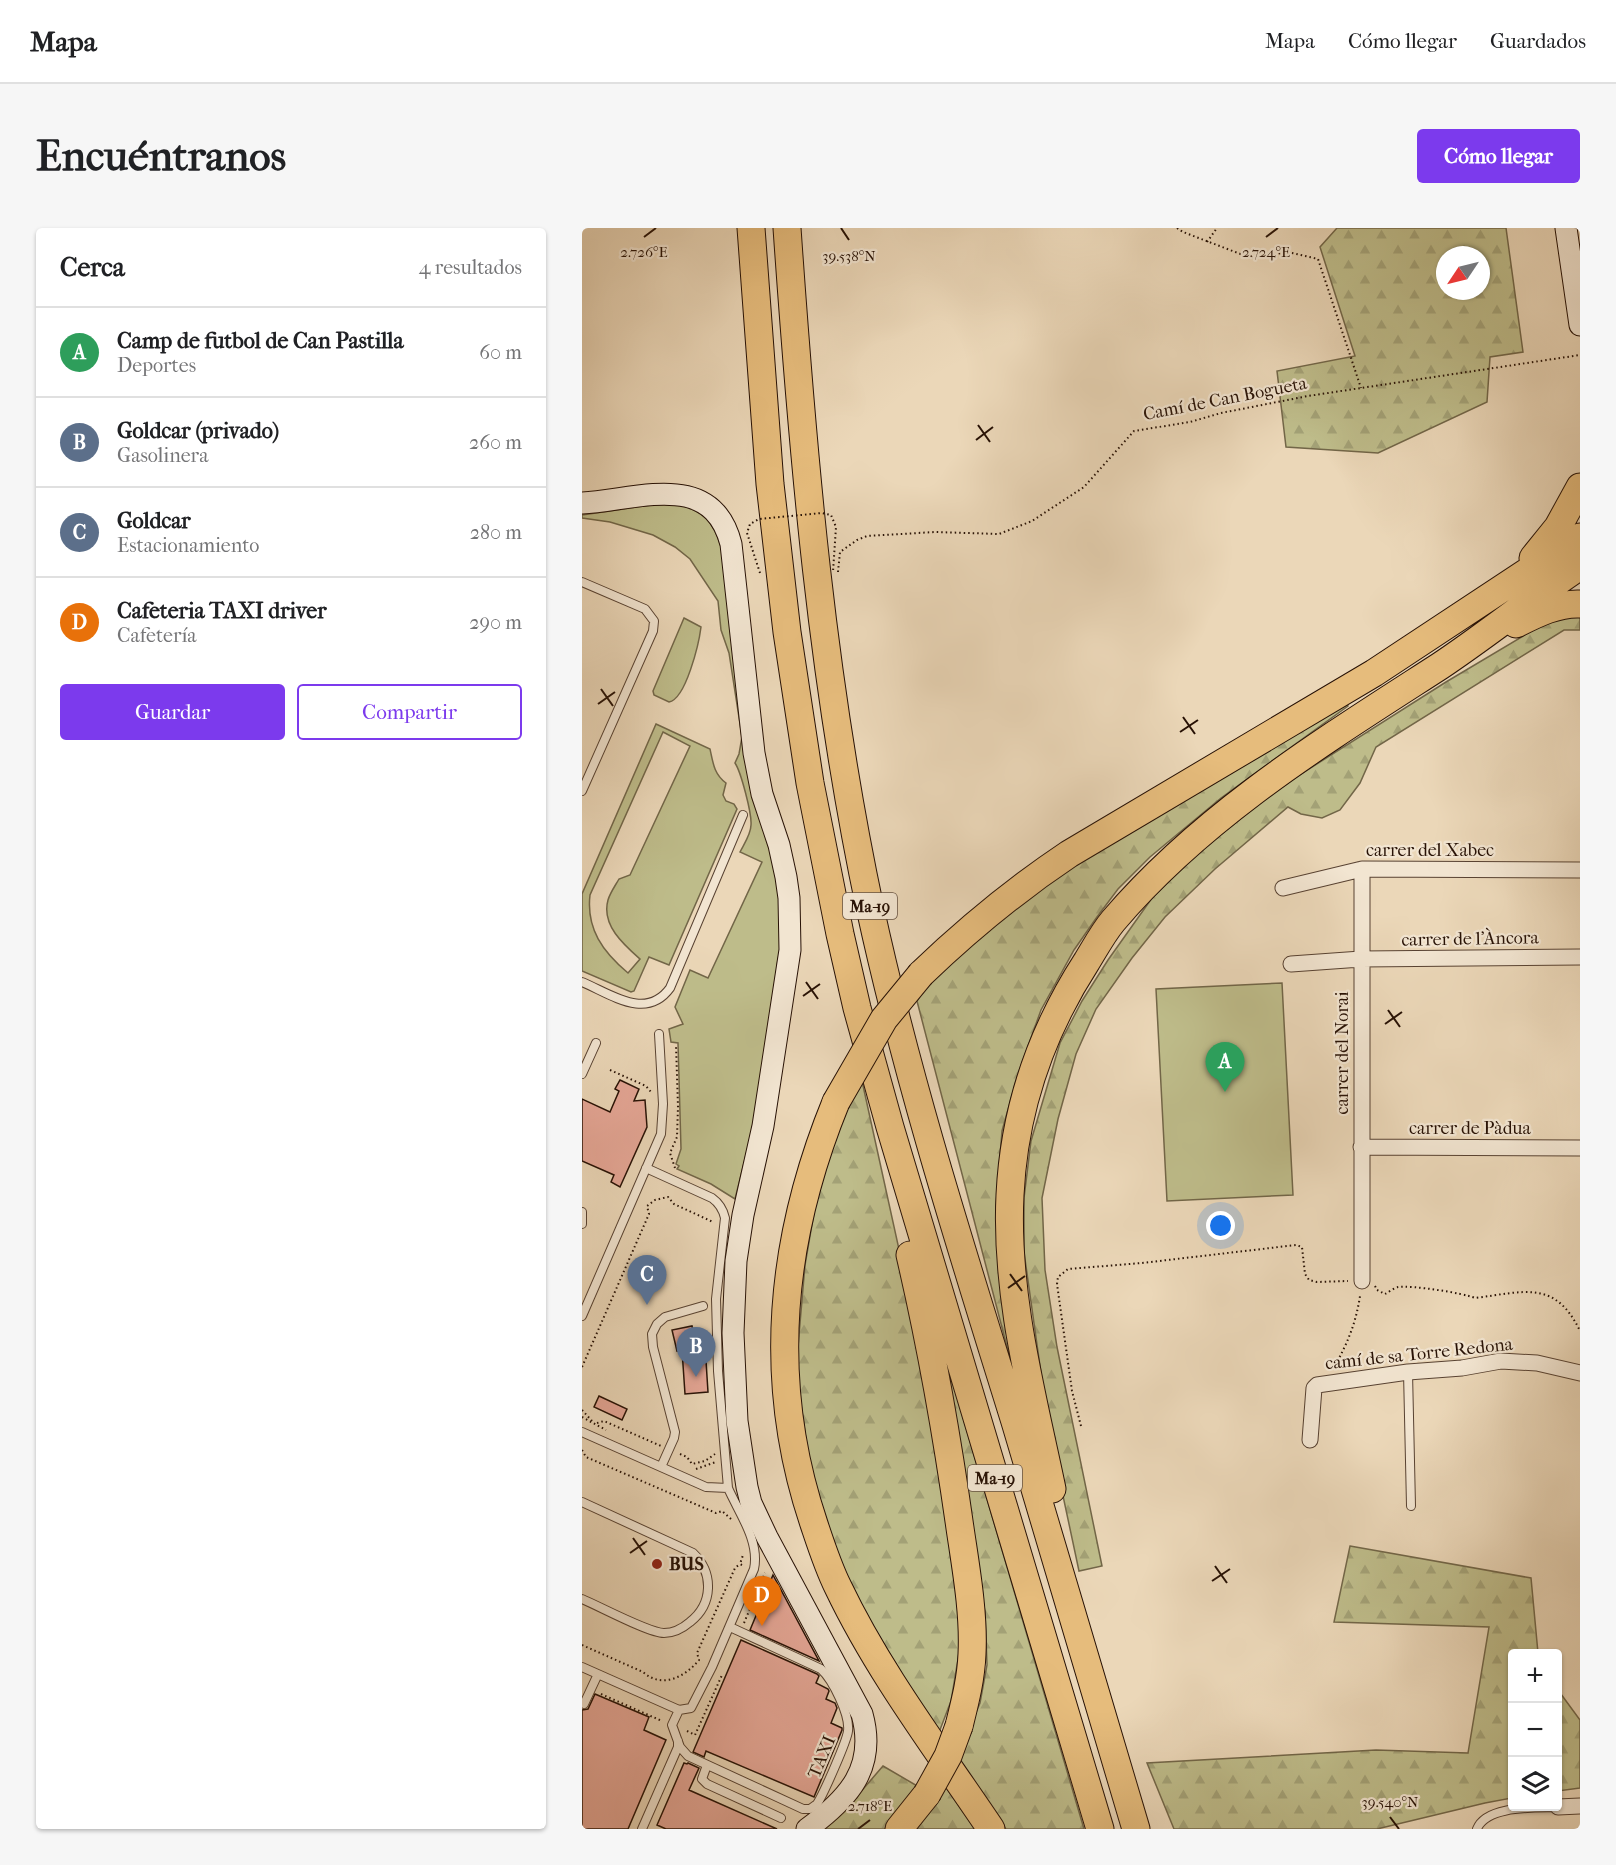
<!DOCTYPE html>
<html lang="es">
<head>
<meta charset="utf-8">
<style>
  body { margin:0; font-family:"IM FELL French Canon",serif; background:#f6f6f6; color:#202124 }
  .controls { position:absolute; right:18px; bottom:18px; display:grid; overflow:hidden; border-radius:6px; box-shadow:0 2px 4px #0004 }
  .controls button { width:54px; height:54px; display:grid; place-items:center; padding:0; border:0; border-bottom:2px solid #e0e0e0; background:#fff; color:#202124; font:30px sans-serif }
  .compass { position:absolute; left:854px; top:18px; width:54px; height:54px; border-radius:50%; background:#fff; box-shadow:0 2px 4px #0004; rotate:235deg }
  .you { position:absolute; left:639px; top:998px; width:21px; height:21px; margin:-15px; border:4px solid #fff; border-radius:50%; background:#1a73e8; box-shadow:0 0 0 9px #1a73e833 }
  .badge { display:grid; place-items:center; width:39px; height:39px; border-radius:50%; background:#7c3aed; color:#fff; font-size:20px; font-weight:700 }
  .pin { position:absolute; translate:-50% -50px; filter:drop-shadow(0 2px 3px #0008) }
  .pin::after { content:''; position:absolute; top:32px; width:21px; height:18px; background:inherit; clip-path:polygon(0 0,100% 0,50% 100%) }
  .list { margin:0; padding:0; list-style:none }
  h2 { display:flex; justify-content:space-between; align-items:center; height:78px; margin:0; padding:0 24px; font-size:26px }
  h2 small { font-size:20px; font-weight:400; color:#757577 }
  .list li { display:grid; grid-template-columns:39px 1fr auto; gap:18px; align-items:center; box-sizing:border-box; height:90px; padding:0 24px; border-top:2px solid #e0e0e0 }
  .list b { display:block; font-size:22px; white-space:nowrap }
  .list p { margin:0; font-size:20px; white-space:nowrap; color:#757577 }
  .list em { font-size:20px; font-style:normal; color:#757577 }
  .actions { display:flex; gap:12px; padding:18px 24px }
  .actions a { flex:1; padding:14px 0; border:2px solid #7c3aed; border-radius:6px; text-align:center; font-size:21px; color:#7c3aed }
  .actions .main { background:#7c3aed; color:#fff }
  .icon { flex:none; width:33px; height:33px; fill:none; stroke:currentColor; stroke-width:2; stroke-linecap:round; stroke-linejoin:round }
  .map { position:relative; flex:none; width:998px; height:1601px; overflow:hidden; border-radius:6px }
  header { display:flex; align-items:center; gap:36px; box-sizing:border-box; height:84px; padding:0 30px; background:#fff; border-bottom:2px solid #e0e0e0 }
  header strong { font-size:28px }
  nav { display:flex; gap:33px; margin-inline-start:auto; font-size:21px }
  .intro { display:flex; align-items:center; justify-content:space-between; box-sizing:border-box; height:144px; padding:0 36px }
  h1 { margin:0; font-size:42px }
  .button { padding:15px 27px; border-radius:6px; background:#7c3aed; color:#fff; font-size:21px; font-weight:700 }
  main { display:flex; gap:36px; padding:0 36px }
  aside { flex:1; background:#fff; border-radius:6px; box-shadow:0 2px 4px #0004 }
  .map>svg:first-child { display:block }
  .green { fill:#bebc8a; stroke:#726648; stroke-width:1.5; fill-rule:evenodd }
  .forest { fill:url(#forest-firs); stroke:#726648; stroke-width:1.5; fill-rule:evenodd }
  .building { fill:#e6a797; stroke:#271105; stroke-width:1.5 }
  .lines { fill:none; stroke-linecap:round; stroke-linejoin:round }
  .lane-casing { stroke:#584232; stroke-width:10 }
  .street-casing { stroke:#584232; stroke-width:17 }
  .secondary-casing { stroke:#271105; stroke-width:23 }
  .highway-casing { stroke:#271105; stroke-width:29 }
  .path { stroke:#271105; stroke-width:2; stroke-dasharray:1.5 3; stroke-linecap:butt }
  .lane { stroke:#f2e5d1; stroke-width:8 }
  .street { stroke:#f2e5d1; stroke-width:15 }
  .secondary { stroke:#f2e5d1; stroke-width:21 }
  .highway { stroke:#e6bc7c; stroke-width:27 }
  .highway-bridge-casing { stroke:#271105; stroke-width:29; stroke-linecap:butt }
  .path-bridge { stroke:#271105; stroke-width:2; stroke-dasharray:1.5 3; stroke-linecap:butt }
  .highway-bridge { stroke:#e6bc7c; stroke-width:27 }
  .ticks { fill:none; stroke:#271105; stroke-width:2 }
  .poi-dot { fill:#8f2418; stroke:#f2e5d1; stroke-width:2 }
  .labels { text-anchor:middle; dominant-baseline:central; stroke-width:4.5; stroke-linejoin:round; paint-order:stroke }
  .shield { fill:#f2e5d1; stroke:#645142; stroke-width:1.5 }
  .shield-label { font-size:16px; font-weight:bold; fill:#271105 }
  .street-label { font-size:18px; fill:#271105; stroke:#f2e5d1 }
  .poi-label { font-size:18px; font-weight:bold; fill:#271105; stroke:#f2e5d1; text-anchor:start }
  .ticks-label { font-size:15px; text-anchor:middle; fill:#271105; stroke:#f2e5d1; stroke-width:4.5; stroke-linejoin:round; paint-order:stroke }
</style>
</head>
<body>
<header>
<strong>Mapa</strong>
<nav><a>Mapa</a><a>Cómo llegar</a><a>Guardados</a></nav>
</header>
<div class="intro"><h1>Encuéntranos</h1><a class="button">Cómo llegar</a></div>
<main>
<aside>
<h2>Cerca<small>4 resultados</small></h2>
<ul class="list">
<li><span class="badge" style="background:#2e9e5b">A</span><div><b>Camp de futbol de Can Pastilla</b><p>Deportes</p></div><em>60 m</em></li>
<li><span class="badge" style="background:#5c6f8a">B</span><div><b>Goldcar (privado)</b><p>Gasolinera</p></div><em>260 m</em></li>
<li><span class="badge" style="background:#5c6f8a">C</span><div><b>Goldcar</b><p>Estacionamiento</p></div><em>280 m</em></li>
<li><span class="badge" style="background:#e8710a">D</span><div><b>Cafeteria TAXI driver</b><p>Cafetería</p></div><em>290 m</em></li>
</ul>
<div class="actions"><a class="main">Guardar</a><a>Compartir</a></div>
</aside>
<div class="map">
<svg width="998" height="1601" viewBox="0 0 998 1601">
  <defs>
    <pattern id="forest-firs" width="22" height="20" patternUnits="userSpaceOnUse" patternTransform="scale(1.5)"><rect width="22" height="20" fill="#bebc8a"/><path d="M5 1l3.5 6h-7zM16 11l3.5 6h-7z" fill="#a3a176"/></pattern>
  </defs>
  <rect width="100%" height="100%" fill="#ebd7b8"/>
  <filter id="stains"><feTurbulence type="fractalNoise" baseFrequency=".00333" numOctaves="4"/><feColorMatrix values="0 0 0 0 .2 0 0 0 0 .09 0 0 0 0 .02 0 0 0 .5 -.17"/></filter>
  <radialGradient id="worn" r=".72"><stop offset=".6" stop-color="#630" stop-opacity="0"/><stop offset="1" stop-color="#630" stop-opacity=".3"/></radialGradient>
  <!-- green -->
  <path class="green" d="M90,274C125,284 132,293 142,328L197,652L200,717L196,731L181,859L153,971L129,956L95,941L97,938L94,936L99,921L96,815L89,814L87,801L101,796L93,779L108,742L126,750L180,634L158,624C162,616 169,606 169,597C170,586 159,544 153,535L157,526L160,509L147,425L139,402L136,373L108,331L93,319L71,307L28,294L0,290V287Z
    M102,390L119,399C117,415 104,471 87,474L72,467L71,463Z
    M74,496L128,521C131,535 132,546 144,555L141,567L144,573L152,576L155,581L87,737L67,729L52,763L49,764L0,743V666ZM81,504L108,518L48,647L37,651C33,658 28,665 26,672C19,697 42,717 58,731L46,745C21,724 4,701 8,667Z
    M700,755L711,967L585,973L574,761Z"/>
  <!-- forest -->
  <path class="forest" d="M755,0H924L941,124L908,129L905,174L796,225L704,219L695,143L773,128L738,19ZM863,27H899V63H863Z
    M998,388V402H982L794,519L778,555L758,582L740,590L719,586L706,579L633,641L583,689L550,730L514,781L494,826L476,891L460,970L463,1042L475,1119L520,1338L497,1343L467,1202L442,1024V970L449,913L478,815L500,773L526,732L570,670L617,624L697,560L864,454L973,389Z
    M763,471L766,478L639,570L568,629L536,661L515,689L492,722L459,782L436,846L420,903L414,978L430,1138L335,773L347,753L447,665Z
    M280,853L349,1167L377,1382V1425L369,1473L356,1507L266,1356L247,1310L228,1239L214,1142L223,1037L234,973L252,905Z
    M353,1094L502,1601H424L375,1530L398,1475L405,1437L403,1384Z
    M768,1318L949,1350L956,1425L930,1426V1570L903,1575L795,1601H592L565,1535L794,1522L886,1525L907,1399L752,1394Z
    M976,1462L998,1492V1560L976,1563Z
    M301,1538L337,1559L303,1601H240L263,1582Z
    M363,1558L393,1601H331Z"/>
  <!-- building -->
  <path class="building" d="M38,852L57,861L52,873L63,872L65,899L38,959L29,954L32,947L0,933V871L28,884L37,863L33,861Z
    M110,1098L118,1134L124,1133L126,1164L103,1166L100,1122L95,1123L90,1102Z
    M17,1168L45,1181L40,1192L12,1179Z
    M191,1347L237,1433L168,1402Z
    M159,1412L235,1446L237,1448L234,1455L246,1461L247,1463L244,1471L253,1475L255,1480L249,1495L260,1500V1502L232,1569L124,1523L122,1529L111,1524Z
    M13,1466L67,1489L62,1502L84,1512L46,1601H0V1482L6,1481Z
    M102,1535L105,1536L106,1535L117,1540L107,1562L195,1601H84L75,1597Z"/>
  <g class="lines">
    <defs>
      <path id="lane" d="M0,354L63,381L72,393L71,403L0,563
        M0,754C29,766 64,793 88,760L161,587
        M0,846L14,815
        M64,940L130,970C137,975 141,981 143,990L134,1071L136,1143L146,1260
        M0,984V996
        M0,1088L79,906L81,876L77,806
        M826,1144L829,1278
        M0,1204L124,1259L146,1260C157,1285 178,1313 172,1341L130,1439L109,1480L97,1482L0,1439
        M79,1239L92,1210L93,1204L71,1119L70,1106L75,1096L83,1089L121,1078
        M0,1274L111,1325C132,1345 131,1376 108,1394C101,1400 92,1405 82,1405C67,1405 17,1378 0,1371
        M2,1476L16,1446
        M97,1482L90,1497L98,1519L106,1528L221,1581H228L235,1576C241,1567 265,1513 266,1503C268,1487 251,1452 239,1441L148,1399
        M125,1537L120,1551L125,1556L199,1590
        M60,1601L96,1519V1513
        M895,1601C904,1577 954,1580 976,1579"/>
      <path id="street" d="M780,641V1053
        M701,660L780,641L998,642
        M709,736L779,731L998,729
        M779,919L998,920
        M728,1212L732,1160L735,1157L826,1144L880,1140L919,1133L955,1135L998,1145
        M976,1579L998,1578"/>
      <path id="secondary" d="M984,0L998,97
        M0,275C55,272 130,241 149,316L172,525L180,566L197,617L204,649L207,670L208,722L181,898L161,987L154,1033L151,1105L155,1193L165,1259L169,1275L185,1309L280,1486C295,1540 266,1571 225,1601"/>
      <path id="highway" d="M169,0L188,256L205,404L228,555L258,706L275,780L308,899L518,1601
        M205,0C221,230 240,454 288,680C326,855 381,1026 434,1197C475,1331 513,1466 554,1601
        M951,330L976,299L998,259
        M934,396C954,386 975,375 998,376
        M339,746C386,701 433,662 487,626L792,445L998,309
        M254,874C198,1011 184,1154 232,1296C239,1317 246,1339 256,1359C297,1445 356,1522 409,1601
        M328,1027C349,1117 365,1208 378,1300C384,1341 392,1385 390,1426C389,1451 383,1474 377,1498
        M470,1261C450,1165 423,1066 428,967C432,883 459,804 505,733C513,720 521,705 531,693C621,587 742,513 858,438C906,406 950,370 998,338
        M317,1601L345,1566"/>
    </defs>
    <!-- lane casing -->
    <use href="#lane" class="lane-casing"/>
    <!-- street casing -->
    <use href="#street" class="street-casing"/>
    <!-- secondary casing -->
    <use href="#secondary" class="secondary-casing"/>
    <!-- highway casing -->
    <use href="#highway" class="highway-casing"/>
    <!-- path -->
    <path class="path" d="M595,0L601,4L669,30L706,24L736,31L779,160
      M625,14L635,0
      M256,344L258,324L275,312L285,308L353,304L417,306L450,293L502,259L552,203L608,194L639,185L726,168L998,127
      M28,842L64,858L69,864
      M93,940L88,925L95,909L96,879L94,817
      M793,1058L795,1062L803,1066C807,1064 812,1060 816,1059C829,1057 881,1065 893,1070C942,1064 973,1051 998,1103
      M0,1139L67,986L65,978L73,972L86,969L92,976L131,994
      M751,1141C765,1117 774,1095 778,1068
      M0,1182L10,1193
      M0,1189L24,1202
      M15,1195L22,1193L79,1218
      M499,1198L490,1163L475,1056L476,1049L486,1041L560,1035L714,1017L720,1019L723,1046L727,1052L735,1054L766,1053
      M0,1222L4,1229L134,1285L140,1283L149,1291
      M98,1226L105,1229L110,1236L123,1233L133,1226
      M114,1241L134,1234
      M160,1337L158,1336L161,1327
      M162,1395L183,1345
      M0,1417L61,1444C80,1461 103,1449 117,1432L115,1425L153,1340L158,1336
      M19,1466L80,1493
      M105,1503L113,1507L140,1447"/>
    <!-- lane -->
    <use href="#lane" class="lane"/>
    <!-- street -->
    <use href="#street" class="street"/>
    <!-- secondary -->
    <use href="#secondary" class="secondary"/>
    <!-- highway -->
    <use href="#highway" class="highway"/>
    <defs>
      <path id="highway-bridge" d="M254,874L302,791L339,746
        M345,1566L366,1528L377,1498"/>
    </defs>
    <!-- highway-bridge casing -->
    <use href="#highway-bridge" class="highway-bridge-casing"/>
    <!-- path-bridge -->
    <path class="path-bridge" d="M178,345L165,305L168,296L177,291L240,285L249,287L254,299L251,344"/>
    <!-- highway-bridge -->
    <use href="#highway-bridge" class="highway-bridge"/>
  </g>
  <!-- ticks -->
  <path class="ticks" d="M259,0L267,12M62,9L74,0M684,9L696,0M396,197L408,214M394,212L411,199M19,461L31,478M16,476L33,464M601,489L613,506M598,504L616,492M224,754L236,771M221,768L238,756M806,782L818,799M803,796L820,784M428,1046L440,1063M426,1060L443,1048M51,1310L63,1327M48,1325L65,1313M633,1338L645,1355M630,1353L648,1341M808,1589L817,1601M276,1601L288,1592"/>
  <!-- markers -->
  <circle class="poi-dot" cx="75" cy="1336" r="6"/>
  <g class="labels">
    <!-- shield labels -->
    <g class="shield">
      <rect x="261" y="665" width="54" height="26" rx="4.5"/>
      <rect x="386" y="1237" width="54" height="26" rx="4.5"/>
    </g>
    <g class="shield-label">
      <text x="288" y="678">Ma-19</text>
      <text x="413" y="1250">Ma-19</text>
    </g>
    <!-- street labels -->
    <g class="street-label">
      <text transform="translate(643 171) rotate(-11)">Camí de Can Bogueta</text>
      <text x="848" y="622">carrer del Xabec</text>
      <text transform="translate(888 711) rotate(-1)">carrer de l'Àncora</text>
      <text transform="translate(760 825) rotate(-90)">carrer del Norai</text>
      <text x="888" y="900">carrer de Pàdua</text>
      <text transform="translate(837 1126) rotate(-6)">camí de sa Torre Redona</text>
      <text transform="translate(240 1529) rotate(-67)">TAXI</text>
    </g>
    <!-- poi labels -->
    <g class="poi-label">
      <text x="87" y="1336">BUS</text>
    </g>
  </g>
  <g class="ticks-label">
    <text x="62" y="29">2.726°E</text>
    <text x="684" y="29">2.724°E</text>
    <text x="267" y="33">39.538°N</text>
    <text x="808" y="1579">39.540°N</text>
    <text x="288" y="1583">2.718°E</text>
  </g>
  <rect width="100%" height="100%" filter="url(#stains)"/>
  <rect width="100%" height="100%" fill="url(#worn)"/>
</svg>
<div class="controls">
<button>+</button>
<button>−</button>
<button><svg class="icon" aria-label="layers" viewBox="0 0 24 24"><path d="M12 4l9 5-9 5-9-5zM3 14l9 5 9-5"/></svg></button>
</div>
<svg class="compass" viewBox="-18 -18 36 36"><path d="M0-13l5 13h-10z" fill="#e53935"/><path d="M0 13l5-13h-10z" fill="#757577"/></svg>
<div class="you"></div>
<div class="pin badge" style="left:643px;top:864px;background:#2e9e5b">A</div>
<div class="pin badge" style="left:114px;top:1149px;background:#5c6f8a">B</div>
<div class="pin badge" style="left:65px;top:1077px;background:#5c6f8a">C</div>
<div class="pin badge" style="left:180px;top:1398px;background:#e8710a">D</div>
</div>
</main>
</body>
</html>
